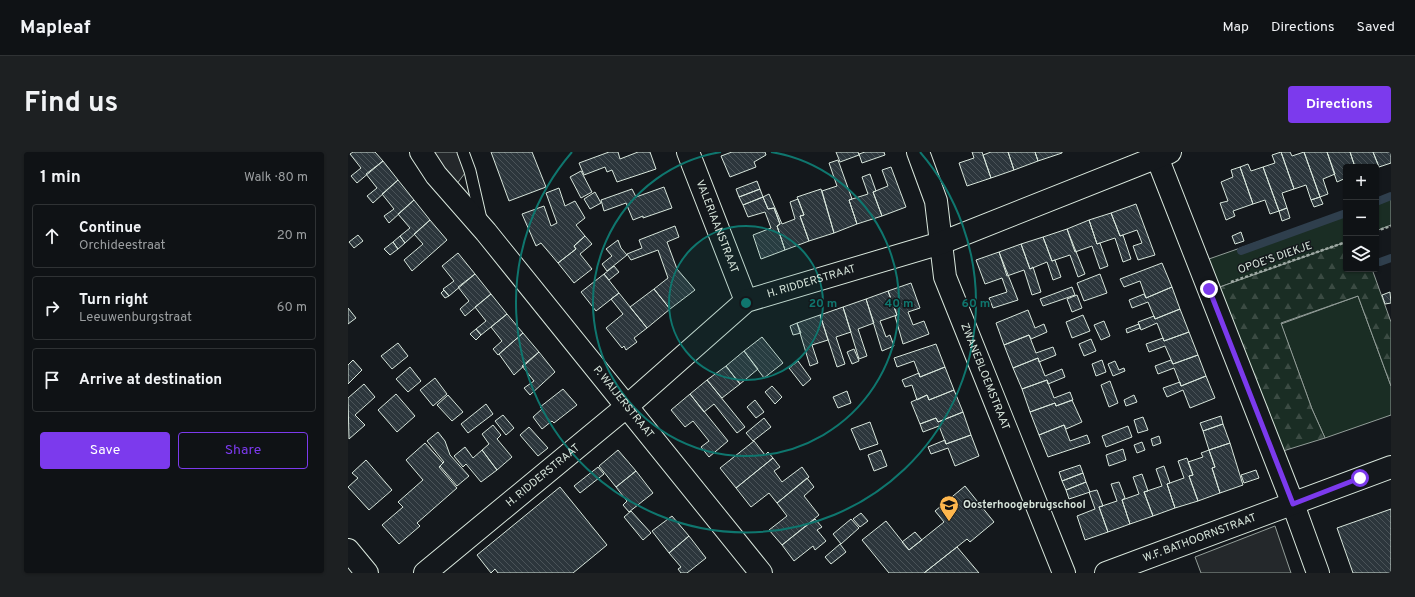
<!DOCTYPE html>
<html lang="en">
<head>
<meta charset="utf-8">
<style>
  body { margin:0; font-family:Overpass,sans-serif; background:#1d2022; color:#f1f3f6 }
  .controls { position:absolute; right:12px; top:12px; display:grid; overflow:hidden; border-radius:4px; box-shadow:0 1px 3px #0004 }
  .controls button { width:36px; height:36px; display:grid; place-items:center; padding:0; border:0; border-bottom:1px solid #2f3234; background:#0f1215; color:#f1f3f6; font:20px sans-serif }
  .stop { position:absolute; width:12px; height:12px; margin:-9px; border:3px solid #7c3aed; border-radius:50%; background:#fff }
  .stop.end { background:#7c3aed; border-color:#fff; box-shadow:0 1px 4px #0008 }
  .list { margin:0; padding:0; list-style:none }
  h2 { display:flex; justify-content:space-between; align-items:center; height:52px; margin:0; padding:0 16px; font-size:17px }
  h2 small { font-size:13px; font-weight:400; color:#9b9ea0 }
  .list li { display:grid; grid-template-columns:26px 1fr auto; gap:12px; align-items:center; box-sizing:border-box; height:64px; margin:0 8px 8px; padding:0 8px; border:1px solid #2f3234; border-radius:4px }
  .list b { display:block; font-size:15px; white-space:nowrap }
  .list p { margin:0; font-size:13px; white-space:nowrap; color:#9b9ea0 }
  .list em { font-size:13px; font-style:normal; color:#9b9ea0 }
  .actions { display:flex; gap:8px; padding:12px 16px }
  .actions a { flex:1; padding:9px 0; border:1px solid #7c3aed; border-radius:4px; text-align:center; font-size:14px; color:#7c3aed }
  .actions .main { background:#7c3aed; color:#fff }
  .icon { flex:none; width:22px; height:22px; fill:none; stroke:currentColor; stroke-width:2; stroke-linecap:round; stroke-linejoin:round }
  .map { position:relative; flex:none; width:1043px; height:421px; overflow:hidden; border-radius:4px }
  header { display:flex; align-items:center; gap:24px; box-sizing:border-box; height:56px; padding:0 20px; background:#0f1215; border-bottom:1px solid #2f3234 }
  header strong { font-size:19px }
  nav { display:flex; gap:22px; margin-inline-start:auto; font-size:14px }
  .intro { display:flex; align-items:center; justify-content:space-between; box-sizing:border-box; height:96px; padding:0 24px }
  h1 { margin:0; font-size:28px }
  .button { padding:10px 18px; border-radius:4px; background:#7c3aed; color:#fff; font-size:14px; font-weight:700 }
  main { display:flex; gap:24px; padding:0 24px }
  aside { flex:1; background:#0f1215; border-radius:4px; box-shadow:0 1px 3px #0004 }
  .map>svg:first-child { display:block }
  .green { fill:#1a2d24; stroke:#939e99 }
  .forest { fill:url(#forest-firs); stroke:#939e99 }
  .parking { fill:#24282b; stroke:#939e99 }
  .lines { fill:none; stroke-linecap:round; stroke-linejoin:round }
  .stream { stroke:#2f3f4d; stroke-width:8 }
  .building { fill:url(#building-back-hatch); stroke:#d8e6dc }
  .service-casing { stroke:#d8e6dc; stroke-width:13 }
  .minor-casing { stroke:#d8e6dc; stroke-width:24 }
  .tertiary-casing { stroke:#d8e6dc; stroke-width:24 }
  .path { stroke:#9da8a2; stroke-width:2.5; stroke-dasharray:3 2; stroke-linecap:butt }
  .service { stroke:#14181c; stroke-width:11 }
  .minor { stroke:#14181c; stroke-width:22 }
  .tertiary { stroke:#14181c; stroke-width:22 }
  .route { stroke:#7c3aed; stroke-width:5 }
  .ring { fill:none; stroke:#0f766e; stroke-width:2 }
  .labels { text-anchor:middle; dominant-baseline:central; stroke-width:3; stroke-linejoin:round; paint-order:stroke }
  .street-label { font-size:11px; fill:#d8e6dc; stroke:#14181c }
  .poi-label { font-size:11px; font-weight:bold; fill:#d8e6dc; stroke:#14181c; text-anchor:start }
  .centre { fill:#0f766e; stroke:#14181c; stroke-width:2 }
  .ring-label { font-size:12px; text-anchor:middle; font-weight:bold; fill:#0f766e; stroke:#14181c; stroke-width:3; stroke-linejoin:round; paint-order:stroke }
</style>
</head>
<body>
<header>
<strong>Mapleaf</strong>
<nav><a>Map</a><a>Directions</a><a>Saved</a></nav>
</header>
<div class="intro"><h1>Find us</h1><a class="button">Directions</a></div>
<main>
<aside>
<h2>1 min<small>Walk · 80 m</small></h2>
<ul class="list">
<li><svg class="icon" aria-label="ahead" viewBox="0 0 24 24"><path d="M12 20V5M6 11l6-6 6 6"/></svg><div><b>Continue</b><p>Orchideestraat</p></div><em>20 m</em></li>
<li><svg class="icon" aria-label="right" viewBox="0 0 24 24"><path d="M7 20v-9h11M14 6l5 5-5 5"/></svg><div><b>Turn right</b><p>Leeuwenburgstraat</p></div><em>60 m</em></li>
<li><svg class="icon" aria-label="arrive" viewBox="0 0 24 24"><path d="M6 21V4h12l-3 4 3 4H6"/></svg><div><b>Arrive at destination</b></div></li>
</ul>
<div class="actions"><a class="main">Save</a><a>Share</a></div>
</aside>
<div class="map">
<svg width="1043" height="421" viewBox="0 0 1043 421">
  <defs>
    <pattern id="forest-firs" width="22" height="20" patternUnits="userSpaceOnUse"><rect width="22" height="20" fill="#1a2d24"/><path d="M5 1l3.5 6h-7zM16 11l3.5 6h-7z" fill="#3b4b43"/></pattern>
    <pattern id="building-back-hatch" width="6" height="6" patternUnits="userSpaceOnUse"><rect width="6" height="6" fill="#2c363c"/><path d="M-1 5l2 2M0 0l6 6M5-1l2 2" fill="none" stroke="#4a5358"/></pattern>
  </defs>
  <rect width="100%" height="100%" fill="#14181c"/>
  <!-- green -->
  <path class="green" d="M1043,43V73L1028,79V49Z
    M998,59V90L869,136L858,108Z
    M1010,144L1043,234V263L977,286L964,257L933,172Z"/>
  <!-- forest -->
  <path class="forest" d="M998,90V117H1024L1043,170V234L1010,144L933,171L964,257L977,286L935,299L869,136Z"/>
  <!-- parking -->
  <path class="parking" d="M85,0H109L117,21L108,33Z
    M927,374L943,421H853L847,405Z"/>
  <g class="lines">
    <!-- stream -->
    <path class="stream" d="M1028,50L1043,44
      M893,99L998,61
      M1032,110L1043,106"/>
  </g>
  <!-- building -->
  <path class="building" d="M5,0H27L35,9L9,31L3,24L13,16L2,2Z
    M143,0H184L198,35L161,49Z
    M261,0H270L272,7L290,0H302L308,17L269,30L264,18L259,20L257,15L236,23L231,11Z
    M384,0H417L418,3L406,10L408,15L382,25L373,4Z
    M488,0H510L511,3L492,10Z
    M517,0H536L537,3L514,11L511,2Z
    M624,0H634L643,26L619,34L611,11L626,6Z
    M643,0H660L666,18L643,26L635,3Z
    M660,0H687L690,9L666,18Z
    M687,0H714V1L690,9Z
    M933,0H942L944,4L956,0L972,45L963,48L958,33L946,37Z
    M933,0L946,37L934,41L939,56L931,59L915,15L927,11L924,3Z
    M956,0H979L987,22L975,27L980,42L972,45Z
    M979,0H1002L1007,15H998V26L989,30Z
    M1002,0H1025L1031,15H1007Z
    M1025,0H1043V11L1031,15Z
    M490,8L504,47L501,48L509,72L486,81L474,39L489,34L481,11Z
    M35,9L50,28L25,51L19,44L29,36L18,22Z
    M900,12L903,19L915,15L931,59L922,62L917,48L905,52L892,15Z
    M543,15L558,55L534,64L525,40L540,34L534,18Z
    M892,15L905,52L885,59L887,64L878,68L872,51L880,49L873,30L885,25L883,18Z
    M233,19L244,40L233,46L222,25Z
    M522,22L528,39L525,40L534,64L509,72L501,48L520,42L514,25Z
    M50,28L66,48L41,71L36,64L46,57L34,42Z
    M409,29L412,37L391,45L388,37Z
    M316,35L324,56L295,66V64L285,68L278,51L256,59L253,48L284,37L288,45Z
    M211,36L217,54L227,49L237,66L228,73L237,84L226,94L228,97L210,111L193,91L188,94L174,62L196,54L203,74L209,71L198,41Z
    M412,37L415,45L395,53L391,45Z
    M473,37L486,81L461,89L452,64L456,63L449,45Z
    M247,40L253,51L242,57L236,47Z
    M421,42L434,72L447,67L442,50L450,47L456,63L452,64L461,89L437,98L429,74L432,72L426,56L420,57L415,45Z
    M415,45L420,57L426,56L432,72L429,74L437,98L413,107L405,83L423,76L417,60L400,65L395,53Z
    M972,45L975,52L966,55L963,48Z
    M66,48L82,68L57,91L52,84L62,76L50,62Z
    M788,52L807,103L790,108L785,94L794,91L789,78L772,84L763,61Z
    M939,56L942,66L934,69L931,59Z
    M763,61L772,84L775,83L783,107L775,110L767,86L749,92L741,68Z
    M82,68L99,88L64,119L56,108L75,92L66,82Z
    M741,68L749,92L752,91L760,114L752,117L744,94L727,100L719,77Z
    M327,74L331,85L319,90L329,117L347,138L322,157L306,137L320,126L310,98L283,108L279,102L294,96L291,88Z
    M719,77L737,122L730,125L722,103L704,109L695,85Z
    M893,80L896,89L887,92L884,84Z
    M10,83L15,89L6,96L1,90Z
    M52,84L57,91L50,97L45,90Z
    M237,84L244,92L232,102L244,117L226,131L210,111L228,97L226,94Z
    M695,85L704,109L707,108L713,125L705,128L699,110L682,117L673,92Z
    M270,88L273,96L279,103L259,119L254,112L264,104L258,97Z
    M45,90L50,97L42,103L36,97Z
    M673,92L682,117L685,115L693,140L684,143L676,118L659,124L651,100Z
    M651,100L670,148L645,156L641,146L659,140L654,126L637,132L628,108Z
    M110,101L127,122L101,144L95,137L106,129L94,114Z
    M814,111L824,135L798,146L792,129L776,135L772,127Z
    M266,114L271,120L261,128L256,122Z
    M127,122L143,142L117,164L112,157L121,149L110,135Z
    M256,122L271,141L248,159L233,140Z
    M752,122L759,141L736,149L729,131Z
    M563,131L572,156L560,160L565,173L576,169L581,182L555,192L547,164L549,163L540,139Z
    M724,135L727,143L695,154L692,147Z
    M824,135L832,157L807,167L800,150L784,156L781,148L796,142L798,146Z
    M306,137L322,157L299,176L282,155Z
    M96,138L101,144L97,146L93,141Z
    M540,139L549,163L532,169L538,185L542,183L546,194L534,199L518,147Z
    M1042,140L1043,151L1037,152L1034,143Z
    M271,141L299,176L286,186L289,190L278,198L276,194L274,196L258,176L275,162L263,147Z
    M143,142L159,162L133,183L128,177L138,169L127,155Z
    M729,143L734,156L724,160L719,147Z
    M518,147L526,171L510,177L519,204L511,207L495,155Z
    M495,155L503,180L488,185L497,212L489,215L472,163Z
    M0,156L8,166L0,172Z
    M832,157L841,180L816,189L809,171L793,178L790,170L806,164L807,167Z
    M680,158L687,176L696,172L699,180L683,187L681,183L656,193L648,171Z
    M159,162L175,181L150,203L145,197L154,189L143,175Z
    M472,163L480,188L464,193L470,211L462,214L449,171Z
    M735,163L742,179L724,186L718,170Z
    M756,169L762,184L753,188L746,173Z
    M449,171L453,181L445,183L442,174Z
    M791,172L792,176L779,181L778,177Z
    M128,177L133,183L128,188L122,182Z
    M841,180L850,203L825,212L817,194L801,200L798,192L815,186L816,189Z
    M175,181L191,200L166,223L151,202Z
    M681,183L688,201L705,195L708,203L691,210L690,206L665,216L656,193Z
    M414,185L435,211L416,226L396,199Z
    M743,187L748,199L736,204L731,192Z
    M50,191L60,204L44,217L33,204Z
    M588,192L597,215L572,225L566,209L549,215L546,206Z
    M506,197L511,209L504,212L499,200Z
    M396,199L410,217L392,232L378,214Z
    M191,200L207,220L182,243L176,236L186,229L174,214Z
    M850,203L858,224L833,234L826,216L810,222L807,214L823,208L825,212Z
    M690,206L697,224L714,217L717,225L700,232L699,228L674,237L665,216Z
    M5,208L14,218L0,232V213Z
    M754,208L758,220L748,224L744,212Z
    M450,209L463,227L455,234L441,216Z
    M767,209L771,218L776,216L777,219L765,224L760,212Z
    M378,214L392,232L374,246L359,228Z
    M62,215L73,229L60,240L48,227Z
    M597,215L606,238L581,248L579,243L569,248L564,233L557,235L554,228L571,221L572,225Z
    M858,224L867,246L842,256L835,238L819,245L815,236L832,230L833,234Z
    M87,226L99,242L85,254L72,238Z
    M359,228L397,275L389,281L366,252L356,260L342,242Z
    M699,228L706,246L722,240L725,248L708,254L707,251L682,260L674,237Z
    M762,229L770,251L761,255L753,233Z
    M16,232L27,245L7,263L17,273L1,287L0,246Z
    M424,234L434,245L427,252L417,240Z
    M215,237L229,253L206,271L204,269L194,277L185,265L194,257L192,255Z
    M606,238L615,260L590,270L588,266L572,272L563,250L579,243L581,248Z
    M499,239L503,251L490,256L485,245Z
    M48,242L67,264L49,280L30,258Z
    M342,242L380,289L361,305L353,295L361,289L345,269L337,275L323,258Z
    M100,243L115,260L104,269L89,253Z
    M786,243L789,250L778,254L776,248Z
    M407,248L416,260L408,266L399,255Z
    M724,248L734,270L718,277L716,273L691,283L682,260L707,251L708,254Z
    M138,252L145,262L120,281L113,272Z
    M615,260L623,283L598,292L591,274L575,280L572,272L588,266L590,270Z
    M155,263L166,276L158,283L147,269Z
    M873,264L875,272L855,279L852,271Z
    M795,265L800,278L790,281L786,268Z
    M416,266L423,275L405,289L398,281Z
    M522,270L530,292L512,298L503,277Z
    M875,272L882,291L861,298L855,279Z
    M145,273L153,283L149,287L164,305L149,318L134,298L141,292L134,282Z
    M716,273L722,289L739,283L742,291L700,305L691,283Z
    M780,274L784,285L758,295L754,284Z
    M181,275L200,296L190,304L172,283Z
    M90,280L97,289L102,303L121,324L109,334L92,314L96,310L79,289Z
    M623,283L631,304L607,314L600,296L583,302L580,295L597,288L598,292Z
    M811,284L813,291L805,294L803,287Z
    M406,289L417,303L420,300L425,306L388,336L372,316Z
    M794,290L797,298L789,301L786,293Z
    M77,291L95,311L91,315L109,336L69,371L72,374L51,392L34,373L55,355L50,350L75,328L58,308Z
    M882,291L895,333L872,341L864,316L867,315L861,298Z
    M117,295L125,306L134,298L149,318L133,330L118,312L115,315L106,304Z
    M775,297L778,308L761,314L758,303Z
    M270,298L288,319L268,335L251,314Z
    M533,298L539,314L526,319L520,303Z
    M861,298L867,315L864,316L872,341L850,349L841,324L845,323L840,310L855,305L853,301Z
    M425,306L432,315L426,319L434,330L454,315L461,325L429,351L421,341L403,355L388,336Z
    M839,306L845,323L841,324L850,349L827,356L819,332L836,326L830,309Z
    M18,308L44,338L21,358L0,335L10,326L4,321Z
    M732,313L735,321L714,329L711,320Z
    M816,314L822,331L819,332L827,356L805,364L796,340L814,334L808,317Z
    M250,315L256,322L232,341L226,334Z
    M908,318L911,326L896,331L893,323Z
    M288,319L305,341L281,360L275,353L279,349L268,335Z
    M735,321L738,330L718,338L714,329Z
    M794,322L800,339L796,340L805,364L782,372L774,348L791,342L785,325Z
    M459,326L466,335L456,344L471,363L434,393L421,378L439,364L429,351Z
    M738,330L742,340L721,347L718,338Z
    M771,330L777,346L774,348L782,372L760,380L751,355L769,349L763,332Z
    M617,334L646,370L622,390L619,387L576,421H541L514,388L538,369L561,398L596,370L587,359Z
    M212,335L259,393L225,421H150L147,417L143,421L129,403Z
    M749,338L755,354L751,355L760,380L737,388L729,364L747,357L741,340Z
    M1043,357V421H1005L989,376Z
    M283,359L303,381L295,388L276,365Z
    M513,361L520,369L512,375L505,367Z
    M324,364L341,384L321,401L304,379Z
    M467,367L474,375L469,378L478,389L467,398L465,394L446,409L434,393Z
    M503,367L511,376L493,392L485,382Z
    M567,380L574,388L561,398L554,390Z
    M341,384L358,406L339,421H333L330,417L333,415L321,401Z
    M492,392L498,400L483,412L477,405Z
    M609,395L631,421H576Z"/>
  <g class="lines">
    <defs>
      <path id="service" d="M115,0L122,19L133,67"/>
      <g id="minor">
        <path id="s1" d="M73,0L88,23L138,80L413,421"/>
        <path id="s2" d="M340,0L398,149"/>
        <path id="s3" d="M570,0L588,49L597,125L716,421"/>
        <path d="M807,0L945,352L970,421"/>
        <path id="s4" d="M77,421L278,255L398,149L593,91L822,0"/>
        <path id="s5" d="M758,421L1043,315"/>
      </g>
      <path id="tertiary" d="M0,398L19,421"/>
    </defs>
    <!-- service casing -->
    <use href="#service" class="service-casing"/>
    <!-- minor casing -->
    <use href="#minor" class="minor-casing"/>
    <!-- tertiary casing -->
    <use href="#tertiary" class="tertiary-casing"/>
    <!-- path -->
    <path class="path" d="M1028,79L1043,74
      M883,130L998,90"/>
    <!-- service -->
    <use href="#service" class="service"/>
    <!-- minor -->
    <use href="#minor" class="minor"/>
    <!-- tertiary -->
    <use href="#tertiary" class="tertiary"/>
  </g>
  <g class="lines">
    <!-- route -->
    <path class="route" d="M861,137L945,352L1012,326"/>
  </g>
  <!-- distance rings -->
  <circle cx="398" cy="151" r="77" fill="#0f766e" fill-opacity=".12"/>
  <g class="ring">
    <circle cx="398" cy="151" r="77"/>
    <path d="M423 0A153 153 0 1 1 373 0"/>
    <path d="M572 0A230 230 0 1 1 224 0"/>
  </g>
  <!-- icons -->
  <defs>
    <symbol id="school-pin" viewBox="-11 -11 22 30"><path d="M0 17L-7.5 6A9.5 9.5 0 1 1 7.5 6Z" fill="#ffb74d" stroke="#14181c"/><path d="M0-5L7-2L0 1L-7-2ZM-4 1L0 2.5L4 1V4Q0 6-4 4Z" fill="#111"/></symbol>
  </defs>
  <g fill-rule="evenodd">
    <use href="#school-pin" x="590" y="342" width="22" height="30"/>
  </g>
  <g class="labels">
    <!-- street labels -->
    <g class="street-label">
      <text stroke="none"><textPath href="#s2" startOffset="80">VALERIAANSTRAAT</textPath></text>
      <text transform="translate(927 106) rotate(-19)">OPOE'S DIEKJE</text>
      <text stroke="none"><textPath href="#s4" startOffset="489">H. RIDDERSTRAAT</textPath></text>
      <text stroke="none"><textPath href="#s3" startOffset="236">ZWANEBLOEMSTRAAT</textPath></text>
      <text stroke="none"><textPath href="#s1" startOffset="322">P. WAIJERSTRAAT</textPath></text>
      <text stroke="none"><textPath href="#s4" startOffset="153">H. RIDDERSTRAAT</textPath></text>
      <text stroke="none"><textPath href="#s5" startOffset="100">W.F. BATHOORNSTRAAT</textPath></text>
    </g>
    <!-- poi labels -->
    <g class="poi-label">
      <text x="615" y="353">Oosterhoogebrugschool</text>
    </g>
  </g>
  <circle cx="398" cy="151" r="6" class="centre"/>
  <g class="ring-label">
    <text x="475" y="155">20 m</text>
    <text x="551" y="155">40 m</text>
    <text x="628" y="155">60 m</text>
  </g>
</svg>
<div class="controls">
<button>+</button>
<button>−</button>
<button><svg class="icon" aria-label="layers" viewBox="0 0 24 24"><path d="M12 4l9 5-9 5-9-5zM3 14l9 5 9-5"/></svg></button>
</div>
<div class="stop" style="left:1012px;top:326px"></div>
<div class="stop end" style="left:861px;top:137px"></div>
</div>
</main>
</body>
</html>
